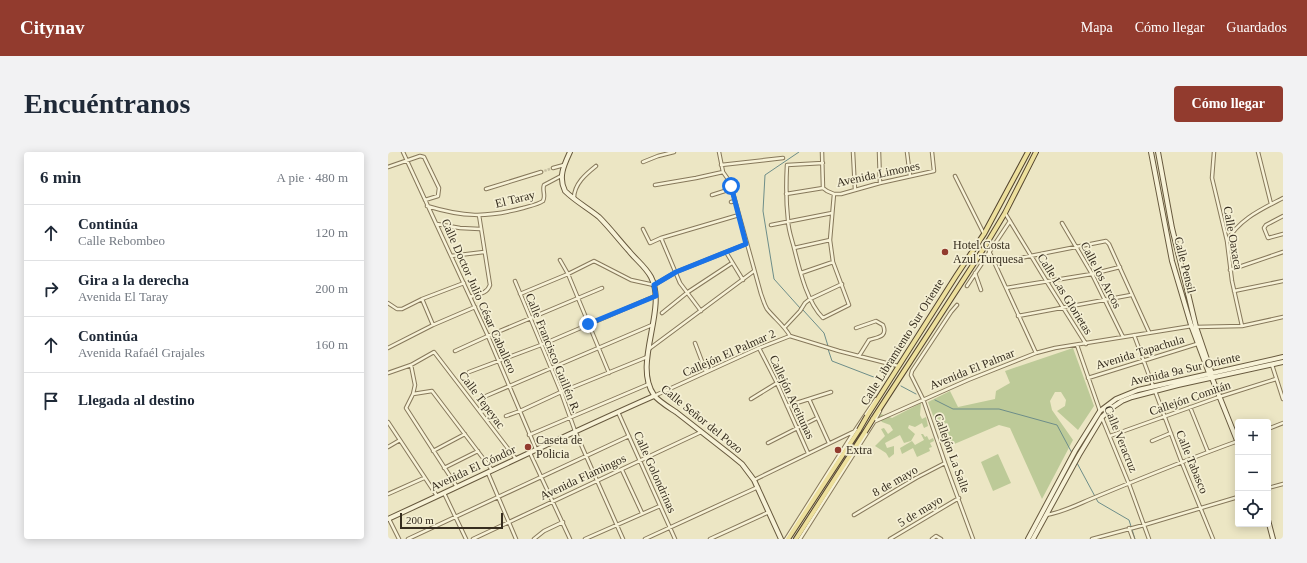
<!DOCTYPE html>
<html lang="es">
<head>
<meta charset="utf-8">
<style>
  body { margin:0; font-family:Georgia,serif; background:#f2f2f3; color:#1f2937 }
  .controls { position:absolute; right:12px; bottom:12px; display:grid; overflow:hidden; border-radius:4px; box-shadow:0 2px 10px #0003 }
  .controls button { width:36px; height:36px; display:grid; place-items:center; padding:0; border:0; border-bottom:1px solid #e0e1e3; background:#fff; color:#1f2937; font:20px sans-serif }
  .scale { position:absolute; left:12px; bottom:10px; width:103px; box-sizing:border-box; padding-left:4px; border:2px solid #362d1f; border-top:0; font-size:11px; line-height:14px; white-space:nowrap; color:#362d1f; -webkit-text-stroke:3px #f4efd3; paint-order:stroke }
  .stop { position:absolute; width:12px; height:12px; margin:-9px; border:3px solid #1a73e8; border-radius:50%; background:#fff }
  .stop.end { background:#1a73e8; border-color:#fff; box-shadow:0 1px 4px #0008 }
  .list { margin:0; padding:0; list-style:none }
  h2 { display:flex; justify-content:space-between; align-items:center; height:52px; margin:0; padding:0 16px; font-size:17px }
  h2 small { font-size:13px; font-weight:400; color:#747a83 }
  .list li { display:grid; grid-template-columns:26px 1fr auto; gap:12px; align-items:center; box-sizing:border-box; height:56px; padding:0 16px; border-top:1px solid #e0e1e3 }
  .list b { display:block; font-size:15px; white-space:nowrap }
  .list p { margin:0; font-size:13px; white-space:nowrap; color:#747a83 }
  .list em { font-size:13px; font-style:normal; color:#747a83 }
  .icon { flex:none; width:22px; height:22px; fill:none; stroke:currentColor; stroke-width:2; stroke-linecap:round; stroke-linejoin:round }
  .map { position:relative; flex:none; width:895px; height:387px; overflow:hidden; border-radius:4px }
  header { display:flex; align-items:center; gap:24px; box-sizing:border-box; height:56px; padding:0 20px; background:#923b2e; color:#fff }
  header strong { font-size:19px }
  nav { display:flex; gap:22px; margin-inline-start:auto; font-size:14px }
  .intro { display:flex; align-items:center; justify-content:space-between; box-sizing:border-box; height:96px; padding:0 24px }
  h1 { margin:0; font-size:28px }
  .button { padding:10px 18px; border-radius:4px; background:#923b2e; color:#fff; font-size:14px; font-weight:700 }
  main { display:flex; gap:24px; padding:0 24px }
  aside { flex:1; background:#fff; border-radius:4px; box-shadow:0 2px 10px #0003 }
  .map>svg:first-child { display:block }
  .green { fill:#bdca98 }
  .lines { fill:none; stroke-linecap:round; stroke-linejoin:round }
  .stream { stroke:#6d8d89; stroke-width:1 }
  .street-tunnel { stroke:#c8c1a3; stroke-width:2.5; stroke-dasharray:2.5 1; stroke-linecap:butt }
  .street-casing { stroke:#86785b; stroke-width:4.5 }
  .secondary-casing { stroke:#67593e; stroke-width:6 }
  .primary-casing { stroke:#54452f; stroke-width:6 }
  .street { stroke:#f7f2d7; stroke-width:2.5 }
  .secondary { stroke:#f7f2d7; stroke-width:4 }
  .primary { stroke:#ede09d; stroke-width:4 }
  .primary-bridge-casing { stroke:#54452f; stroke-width:6; stroke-linecap:butt }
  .primary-bridge { stroke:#ede09d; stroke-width:4 }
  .route { stroke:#1a73e8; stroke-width:5 }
  .poi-dot { fill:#923b2e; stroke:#f4efd3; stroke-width:1.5 }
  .labels { text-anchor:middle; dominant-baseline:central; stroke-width:3.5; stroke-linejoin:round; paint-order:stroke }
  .street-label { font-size:12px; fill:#362d1f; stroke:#f4efd3 }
  .poi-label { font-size:12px; fill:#362d1f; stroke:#f4efd3; text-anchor:start }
</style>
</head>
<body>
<header>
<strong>Citynav</strong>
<nav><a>Mapa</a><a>Cómo llegar</a><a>Guardados</a></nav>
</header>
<div class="intro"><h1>Encuéntranos</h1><a class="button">Cómo llegar</a></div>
<main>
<aside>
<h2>6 min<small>A pie · 480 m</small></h2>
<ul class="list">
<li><svg class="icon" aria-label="ahead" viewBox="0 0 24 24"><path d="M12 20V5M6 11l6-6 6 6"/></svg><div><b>Continúa</b><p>Calle Rebombeo</p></div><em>120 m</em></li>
<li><svg class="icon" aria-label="right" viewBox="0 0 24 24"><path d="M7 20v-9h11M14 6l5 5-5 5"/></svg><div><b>Gira a la derecha</b><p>Avenida El Taray</p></div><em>200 m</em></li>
<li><svg class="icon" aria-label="ahead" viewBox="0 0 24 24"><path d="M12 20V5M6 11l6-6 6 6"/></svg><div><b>Continúa</b><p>Avenida Rafaél Grajales</p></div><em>160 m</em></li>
<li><svg class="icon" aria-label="arrive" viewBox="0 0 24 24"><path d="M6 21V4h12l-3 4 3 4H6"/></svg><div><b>Llegada al destino</b></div></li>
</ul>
</aside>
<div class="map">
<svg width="895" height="387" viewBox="0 0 895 387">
  <rect width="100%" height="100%" fill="#ece6c4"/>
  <!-- green -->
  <path class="green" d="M685,196L706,254L690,278L669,259L677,254L678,248L673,240H667L662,249L664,258L685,288L654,347L622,276L611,273L557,296L540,250L562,239L570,255L607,247L608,239L622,231L617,219Z
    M533,251L532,263L534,267L538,265L540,274L536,276L534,271L527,275L521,273L520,276L527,282L523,289L516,291L512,283L497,291L499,296L506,294V302L501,306L498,301L487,294L497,284L493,277L496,276L500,282L505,278L502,273L494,270L490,265L493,262L504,266Z
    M533,282H535L537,285L539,284L541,288L545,286L546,289L542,291L544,295L541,296L542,299L529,305L525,296L514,302L512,296L524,289L527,293L536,288Z
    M610,302L623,331L605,339L593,310Z"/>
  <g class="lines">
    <!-- stream -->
    <path class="stream" d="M411,0L377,23L375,59L386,127L412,156
      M415,158L436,181L440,194
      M440,197L444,209L496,229
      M513,234L528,242
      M547,248L565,257H611L669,273L684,301
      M689,311L710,350L741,368L747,387"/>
    <!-- street-tunnel -->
    <path class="street-tunnel" d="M153,20L165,16"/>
    <defs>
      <path id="street" d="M15,0L100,184L148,297
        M331,0L335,20L342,30L373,142C375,147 376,152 379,157C387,167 396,173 402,184L451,199L510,214
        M434,0L435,36L439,39L446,42H453L492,31L546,19L544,0
        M465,0L467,38
        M491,0L492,31
        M519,0L522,24
        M826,0L824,26L839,89L844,129L854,174
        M870,0L883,52
        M255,10L270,4L286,0
        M435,11L399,13C398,31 398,50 400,68C400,76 403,85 405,92C411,115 418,149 435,166L461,153L445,110L442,88L446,42
        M333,13L395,6
        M0,15L32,4L36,5L51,36L50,44L37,48
        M165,16L176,13
        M567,24L596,82
        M267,33L308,26L335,20
        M98,37L153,20
        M398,42L435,36
        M324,43L343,37
        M186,46C186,32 198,22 208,14
        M343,50L347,49
        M39,54C75,65 98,66 135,56C141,54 149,53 155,49C158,44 154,38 156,33L173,24
        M617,61L659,130L698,192
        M895,64L878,73L876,76L880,86L895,82
        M674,71L704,122L735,185
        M49,72L72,76L92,77
        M383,73L444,61
        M255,77L262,91L273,86L351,63
        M273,86L292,131L313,159
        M839,89C851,67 874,57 895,46
        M406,96L442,88
        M601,99L648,201
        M338,100L355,128
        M63,104L96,100
        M172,108L180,122L221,221
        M607,111L718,89L721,92L761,180
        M842,118L895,100
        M413,121L445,110
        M587,121L593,138
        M127,129L173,240L187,279L235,387
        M579,134L622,69
        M618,136L704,122L732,115
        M846,139L895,129
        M132,142L180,122L206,109L243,128L266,133L288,120L358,92
        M82,145C90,142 99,142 102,133L91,63
        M34,147L45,173
        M0,151L9,157H14L34,147L76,131
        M569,153L563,160L524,219L523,223L535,247L557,311L585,387
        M274,161L300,140L344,111
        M630,164L743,143
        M397,175L412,159L417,151L422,147L454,132
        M808,175L854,174L895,165
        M468,176L488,169L495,173C500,185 490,185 481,188L471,204
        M746,183L765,234
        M307,191L318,220
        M689,193L712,259
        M0,196L45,173L87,155
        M371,196L389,231L420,301
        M261,197L366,119
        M67,199L100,184L214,136
        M23,213L27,233L25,242
        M884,213L895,247
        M81,220L153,193L267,144
        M0,221L23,213L46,200L128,307
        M700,226L809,192
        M767,239L794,311L825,387
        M98,244L264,173
        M266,244L371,196L402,184
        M363,247L389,231
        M421,247L441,291
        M399,254L443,240
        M802,255L820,300
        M230,260L287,387
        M118,264L132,259L173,240L259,205
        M714,266L741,332L761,387
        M0,270L49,344
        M483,271L580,228L648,201L667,196L804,174
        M880,277L895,271
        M141,283L261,232
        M722,284L831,245L888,227
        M764,289L783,281
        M380,291L429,266
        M0,295L12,288
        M45,299L77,282
        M142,301L182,387
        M56,316L90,299
        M234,318L254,361
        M100,321L128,387
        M366,328L465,280
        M69,335L18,256L25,242L44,239L104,318
        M880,336L895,332
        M56,341L78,387
        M0,342L36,326
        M466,363L528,326L557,311
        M658,363C677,360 692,351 710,344C756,325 803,306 850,289
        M1,367L11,387
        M741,376L745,387
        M20,387L241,284
        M85,387L313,280
        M146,387L156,379L175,370
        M197,387L272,354
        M257,387L370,335
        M322,387L381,360
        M398,387L466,280L488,247
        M412,387L486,270L492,259
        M502,387L571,346
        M544,387L548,384L553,387
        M704,387L756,373L850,345"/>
      <path id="secondary" d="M182,0C176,13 170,25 177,39C187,49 200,56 211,65C222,76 231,88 241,99C248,108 257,114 263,125C280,157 244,212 266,243C270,249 282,256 288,260C306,274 325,289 343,303L354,312L366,328L393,387
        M763,0L784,109L803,173L821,221L824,226L850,291
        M770,0L784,76L798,133L808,175L824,222
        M0,367C89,326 177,283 266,244
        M880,368L885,387
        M640,387L687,299L712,259L728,247L750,238L895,205
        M645,387L691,303L714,265L725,255L734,249L744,245L790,233L895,210"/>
      <path id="primary" d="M479,264L568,124L596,82L640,0
        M485,267L596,96L617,61L648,0
        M400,387L471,278
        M408,387L477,280"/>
    </defs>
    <!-- street casing -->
    <use href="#street" class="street-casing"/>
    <!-- secondary casing -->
    <use href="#secondary" class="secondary-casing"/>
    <!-- primary casing -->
    <use href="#primary" class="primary-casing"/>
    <!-- street -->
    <use href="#street" class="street"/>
    <!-- secondary -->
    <use href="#secondary" class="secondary"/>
    <!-- primary -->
    <use href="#primary" class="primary"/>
    <defs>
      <path id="primary-bridge" d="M471,278L479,264
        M477,280L485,267"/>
    </defs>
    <!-- primary-bridge casing -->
    <use href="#primary-bridge" class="primary-bridge-casing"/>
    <!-- primary-bridge -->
    <use href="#primary-bridge" class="primary-bridge"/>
  </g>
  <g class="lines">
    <!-- route -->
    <path class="route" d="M200,172L268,144L266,133L288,120L358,92L343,34"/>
  </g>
  <!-- markers -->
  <g class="poi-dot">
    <circle cx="557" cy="100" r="4"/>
    <circle cx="140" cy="295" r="4"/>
    <circle cx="450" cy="298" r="4"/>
  </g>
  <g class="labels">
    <!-- street labels -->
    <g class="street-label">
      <text transform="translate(490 22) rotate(-12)">Avenida Limones</text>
      <text transform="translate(127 47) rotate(-14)">El Taray</text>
      <text transform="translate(845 86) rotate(80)">Calle Oaxaca</text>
      <text transform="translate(797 113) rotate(76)">Calle Pensil</text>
      <text transform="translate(713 123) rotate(62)">Calle los Arcos</text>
      <text transform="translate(677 142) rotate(58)">Calle Las Glorietas</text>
      <text transform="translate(91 144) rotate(66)">Calle Doctor Julio César Caballero</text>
      <text transform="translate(514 190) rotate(-58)">Calle Libramiento Sur Oriente</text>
      <text transform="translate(752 200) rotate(-17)">Avenida Tapachula</text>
      <text transform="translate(165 201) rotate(68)">Calle Francisco Guillén R.</text>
      <text transform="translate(341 201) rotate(-24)">Callejón El Palmar 2</text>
      <text transform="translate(584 217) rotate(-22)">Avenida El Palmar</text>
      <text transform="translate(797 217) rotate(-13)">Avenida 9a Sur Oriente</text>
      <text transform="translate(404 245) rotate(65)">Callejón Aceitunas</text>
      <text transform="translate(802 246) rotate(-19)">Callejón Comitán</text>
      <text transform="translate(94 248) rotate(53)">Calle Tepeyac</text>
      <text transform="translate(314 267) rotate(39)">Calle Señor del Pozo</text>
      <text transform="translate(733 287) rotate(68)">Calle Veracruz</text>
      <text transform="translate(564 301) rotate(70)">Callejón La Salle</text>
      <text transform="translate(804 310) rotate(68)">Calle Tabasco</text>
      <text transform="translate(85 316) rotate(-25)">Avenida El Cóndor</text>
      <text transform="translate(267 320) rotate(66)">Calle Golondrinas</text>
      <text transform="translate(195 325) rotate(-25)">Avenida Flamingos</text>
      <text transform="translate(507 329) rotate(-30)">8 de mayo</text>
      <text transform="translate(532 359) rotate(-31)">5 de mayo</text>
    </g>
    <!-- poi labels -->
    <g class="poi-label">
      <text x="565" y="93">Hotel Costa<tspan x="565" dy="14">Azul Turquesa</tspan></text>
      <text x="148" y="288">Caseta de<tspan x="148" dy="14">Policia</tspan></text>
      <text x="458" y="298">Extra</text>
    </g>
  </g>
</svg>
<div class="controls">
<button>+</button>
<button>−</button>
<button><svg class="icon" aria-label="locate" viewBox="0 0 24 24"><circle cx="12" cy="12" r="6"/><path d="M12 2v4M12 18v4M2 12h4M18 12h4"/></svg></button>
</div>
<div class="scale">200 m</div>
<div class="stop" style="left:343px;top:34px"></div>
<div class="stop end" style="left:200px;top:172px"></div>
</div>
</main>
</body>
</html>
